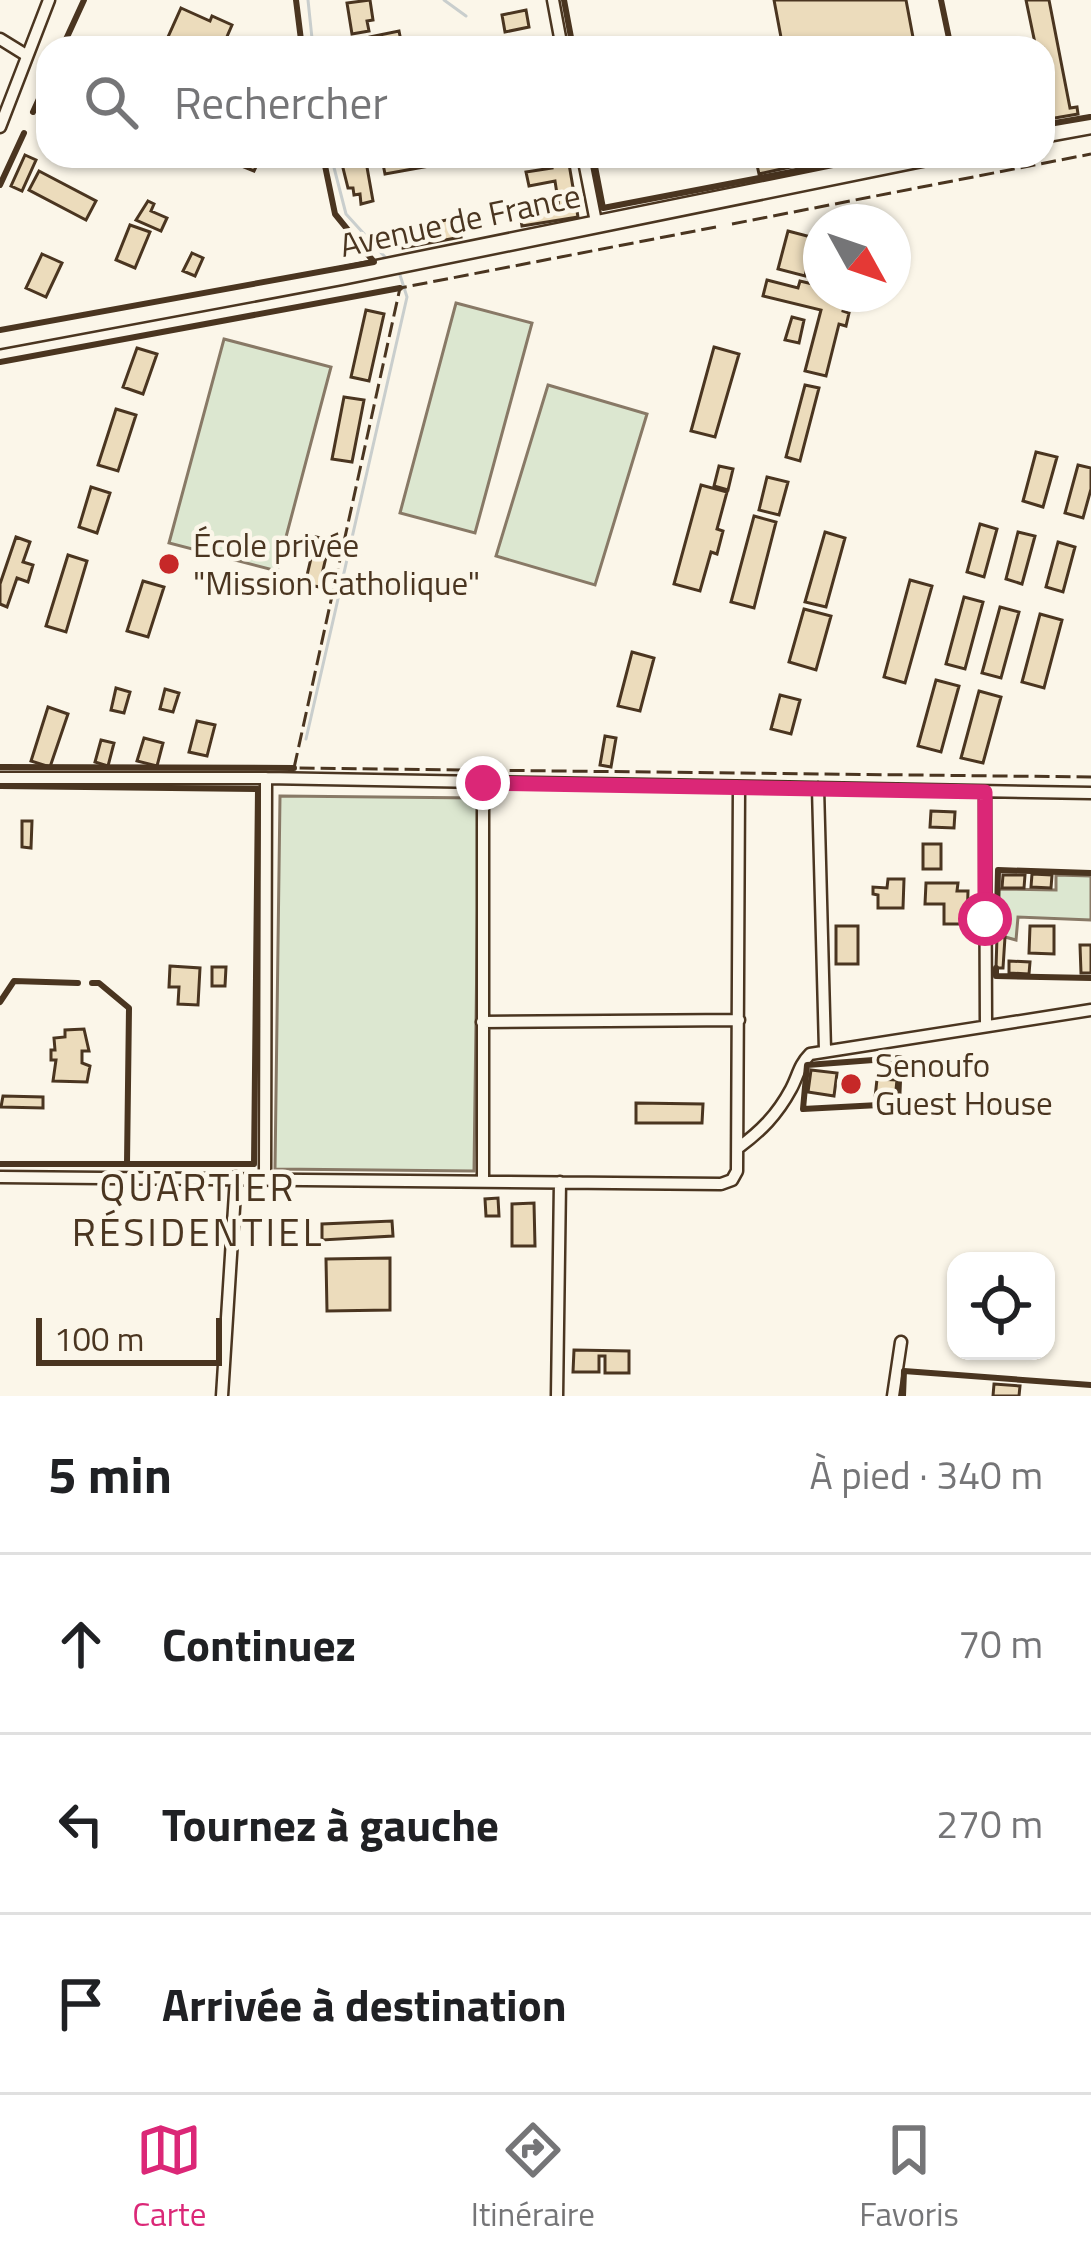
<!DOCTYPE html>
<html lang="fr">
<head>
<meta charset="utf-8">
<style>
  body { margin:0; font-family:"Titillium Web",sans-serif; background:#f6f6f6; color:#202124 }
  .controls { position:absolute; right:36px; bottom:36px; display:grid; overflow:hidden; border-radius:24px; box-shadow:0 3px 9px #0004 }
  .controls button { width:108px; height:108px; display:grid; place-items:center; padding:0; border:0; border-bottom:3px solid #e0e0e0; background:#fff; color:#202124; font:60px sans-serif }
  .compass { position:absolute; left:803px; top:204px; width:108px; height:108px; border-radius:50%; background:#fff; box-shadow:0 3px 9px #0004; rotate:130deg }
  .scale { position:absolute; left:36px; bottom:30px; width:186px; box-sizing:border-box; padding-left:12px; border:6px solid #4a3520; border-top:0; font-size:33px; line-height:42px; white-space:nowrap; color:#4a3520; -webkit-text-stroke:9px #fbf6e9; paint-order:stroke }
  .stop { position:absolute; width:36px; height:36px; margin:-27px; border:9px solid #db2777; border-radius:50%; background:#fff }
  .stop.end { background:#db2777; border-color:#fff; box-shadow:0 3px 12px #0008 }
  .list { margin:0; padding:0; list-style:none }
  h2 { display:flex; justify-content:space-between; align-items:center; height:156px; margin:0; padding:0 48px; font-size:51px }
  h2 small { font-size:39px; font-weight:400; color:#757577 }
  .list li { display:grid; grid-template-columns:78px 1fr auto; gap:36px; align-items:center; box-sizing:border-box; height:180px; padding:0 48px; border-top:3px solid #e0e0e0 }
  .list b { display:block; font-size:45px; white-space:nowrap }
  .list em { font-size:39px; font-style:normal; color:#757577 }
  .icon { flex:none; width:66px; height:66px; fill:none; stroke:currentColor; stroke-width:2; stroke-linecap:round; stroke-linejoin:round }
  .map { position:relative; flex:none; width:1091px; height:1396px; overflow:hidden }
  .search { position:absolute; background:#fff; box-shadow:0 3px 9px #0004; left:36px; right:36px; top:36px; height:132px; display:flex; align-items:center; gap:30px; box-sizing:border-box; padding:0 42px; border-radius:36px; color:#757577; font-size:45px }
  .sheet { height:696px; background:#fff }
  nav { display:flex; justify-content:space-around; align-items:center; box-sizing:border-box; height:168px; border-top:3px solid #e0e0e0; background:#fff; font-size:33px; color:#757577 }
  nav a { display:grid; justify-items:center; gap:6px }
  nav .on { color:#db2777 }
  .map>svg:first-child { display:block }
  .green { fill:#dce7d0; stroke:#887966; stroke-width:3 }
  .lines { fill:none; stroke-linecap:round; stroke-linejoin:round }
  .stream { stroke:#c9cecd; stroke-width:3 }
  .building { fill:#ecdcbc; stroke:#4a3520; stroke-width:3 }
  .minor-casing { stroke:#4a3520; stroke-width:15 }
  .secondary-casing { stroke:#4a3520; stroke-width:21 }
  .minor { stroke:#fbf6e9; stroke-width:10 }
  .secondary { stroke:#fbf6e9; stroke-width:16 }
  .fence { stroke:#4a3520; stroke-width:3; stroke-dasharray:15 6; stroke-linecap:butt }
  .wall { stroke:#4a3520; stroke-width:6 }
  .route { stroke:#db2777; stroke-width:15 }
  .poi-dot { fill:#c62828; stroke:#fbf6e9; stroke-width:4.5 }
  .labels { text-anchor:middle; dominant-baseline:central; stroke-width:9; stroke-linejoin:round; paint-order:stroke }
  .street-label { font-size:33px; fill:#4a3520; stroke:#fbf6e9 }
  .poi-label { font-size:33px; fill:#4a3520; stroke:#fbf6e9; text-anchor:start }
  .quarter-label { font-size:39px; letter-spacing:3px; fill:#4a3520; stroke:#fbf6e9 }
</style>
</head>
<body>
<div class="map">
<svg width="1091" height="1396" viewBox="0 0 1091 1396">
  <rect width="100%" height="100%" fill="#fbf6e9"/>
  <!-- green -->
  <path class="green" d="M456,303L532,323L475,533L400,513Z
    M224,339L331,367L277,571L169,543Z
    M548,385L647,414L595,585L496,556Z
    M280,796L479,798L474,1171L275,1169Z
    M1056,875L1091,876V920L1018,917L1016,940L998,935V889L1056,890Z"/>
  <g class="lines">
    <!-- stream -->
    <path class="stream" d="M308,0L313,48
      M444,0L466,16
      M331,156L346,214L385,257
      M306,739L407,297L400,275"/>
  </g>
  <!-- building -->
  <path class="building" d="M370,0L373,20L367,21L369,31L352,34L347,3Z
    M774,0H906L915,48H783Z
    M1026,0H1049L1070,108L1077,107L1078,114L1049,119L1043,87V48H1036Z
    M181,8L210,21L212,16L232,25L222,48H193L168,37Z
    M526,10L529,27L505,32L502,15Z
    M399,31L402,46L433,40L434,48H372L370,37Z
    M25,155L36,160L22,191L11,186Z
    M217,156H261L254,171Z
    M340,156H365L373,201L361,204L360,194L354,195L353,188H348Z
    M396,156H456L457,161L385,174L382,159Z
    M550,156H576L568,158L578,217L522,226L520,214L559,207L555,181L529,186L526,172L552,168Z
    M755,156H793L795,166L759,174Z
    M39,171L96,201L86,220L29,190Z
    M148,201L154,204L151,211L167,218L161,231L136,220Z
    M457,218L461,237L403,248L400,229Z
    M130,225L150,232L135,268L116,260Z
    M788,231L815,238L805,276L778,269Z
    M192,253L203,258L195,276L183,271Z
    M42,254L62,263L46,297L26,288Z
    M767,280L798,288L800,281L821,286V294H847L843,311L849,313L846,326L839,324L826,376L805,371L821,310L763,296Z
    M366,310L384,314L369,381L351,377Z
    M792,317L804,320L799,343L785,340Z
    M714,347L739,354L715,437L691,431Z
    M137,348L157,354L143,394L123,387Z
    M805,385L819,388L800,461L786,457Z
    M344,397L364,400L352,462L332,459Z
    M116,409L136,415L118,471L98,465Z
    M1036,452L1057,457L1043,507L1023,501Z
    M1078,465L1091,468V489L1083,518L1065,513Z
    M719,466L733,469L728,490L714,486Z
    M767,477L788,482L779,515L759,510Z
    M701,485L727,492L717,529L723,531L717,554L711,552L700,591L674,584Z
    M91,487L110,493L97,533L79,527Z
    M754,516L776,522L754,608L731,602Z
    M980,524L997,529L984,577L967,572Z
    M825,532L845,538L826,607L805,602Z
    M1018,532L1035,536L1022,584L1006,579Z
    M16,537L30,542L23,562L33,565L28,582L17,578L7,607L0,604V584Z
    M316,537L330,540L319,587L305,584Z
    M1058,542L1075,547L1063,592L1046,587Z
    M68,555L87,561L66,632L46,626Z
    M910,580L932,586L905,683L884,677Z
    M143,581L164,587L148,637L127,631Z
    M964,597L983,602L965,669L946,664Z
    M1000,607L1019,612L1001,678L982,673Z
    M804,609L831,616L816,670L789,662Z
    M1040,614L1062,620L1044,688L1022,682Z
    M632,652L654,658L640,711L618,706Z
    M936,680L959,686L941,752L918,746Z
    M116,688L130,692L124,713L111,710Z
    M165,689L179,693L173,712L160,709Z
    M979,691L1001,697L983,763L961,758Z
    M780,695L800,700L791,734L771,729Z
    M48,707L68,714L50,767L31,761Z
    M197,721L215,725L207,756L189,752Z
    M605,736L616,738L611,767L600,765Z
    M144,738L163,743L157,766L137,761Z
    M101,740L114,743L108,766L95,762Z
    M931,811L955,812L954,828L930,827Z
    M22,821H32L31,848L22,847Z
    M923,844H941V869H923Z
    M1032,874L1052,875L1051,888L1031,887Z
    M1003,875H1025L1024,888H1002Z
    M888,879H904L903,908H878V895L873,894V887L887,888Z
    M926,883H958L957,891H968L967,924H944V904H925Z
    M836,926H858V964H836Z
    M1030,926H1054V954L1029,953Z
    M997,937H1005L1003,968H996Z
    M1080,945H1091V973H1081Z
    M1009,961L1030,962L1029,974L1009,973Z
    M170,966L200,968L198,1005L178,1004L179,987H169Z
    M212,967H226L225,986H212Z
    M84,1029L89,1051H82V1063L90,1066L87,1082L53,1081L56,1060H51V1050H55L54,1038L65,1037V1030Z
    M811,1070L837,1073L834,1096L808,1092Z
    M877,1079L897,1080L895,1100L875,1098Z
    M3,1096L43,1097V1108L1,1107Z
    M636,1103L703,1104L702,1123H636Z
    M498,1198L499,1216H486L485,1199Z
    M534,1203L535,1246H512V1204Z
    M392,1221L393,1236L322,1240V1224Z
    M390,1258V1310L327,1311L326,1259Z
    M574,1350L629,1351V1373H605V1356H599V1372H573Z
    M994,1384L1020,1386L1019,1396H993Z"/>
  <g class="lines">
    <defs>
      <path id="minor" d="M553,0L562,48
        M0,39L26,55
        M0,127L49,0
        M583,156L596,222
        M0,778H266L1091,793
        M818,788L825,1050
        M985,792L986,1026
        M482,1022L739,1020
        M738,1148C761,1131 777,1115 791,1089C798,1076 799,1065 810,1054L1091,1010
        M0,1177L721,1184L732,1180L737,1171L739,787
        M265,1178L266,778
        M483,1181V783
        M222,1396L236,1177
        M557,1396L560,1182
        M893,1396L901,1342"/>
      <path id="secondary" d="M1043,134L1091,125
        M0,340L342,276L932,156"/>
    </defs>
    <!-- minor casing -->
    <use href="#minor" class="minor-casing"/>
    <!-- secondary casing -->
    <use href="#secondary" class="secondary-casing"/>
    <!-- minor -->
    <use href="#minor" class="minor"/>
    <!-- secondary -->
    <use href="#secondary" class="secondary"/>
    <!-- fence -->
    <path class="fence" d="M732,224L1091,154
      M716,227L400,288L294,768L1091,777"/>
    <!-- wall -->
    <path class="wall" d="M296,0L302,48
      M564,0L573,48
      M941,0L951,48
      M62,48L84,0
      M33,112L48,79
      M1043,125L1090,117
      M593,156L603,208L874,156
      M0,185L24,133
      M0,330L374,262L335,214L323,156
      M0,362L400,288
      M0,767L294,768
      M0,786L258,789L254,1164H0
      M997,915L998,870L1091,873
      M997,929V924
      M996,968V976L1091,978
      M92,983H99L129,1008L127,1164
      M0,1002L14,981L78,983
      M900,1058L898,1104L803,1109L807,1065Z
      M903,1396L904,1371L1091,1385"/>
  </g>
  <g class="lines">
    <!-- route -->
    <path class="route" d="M483,783L985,792V919"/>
  </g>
  <!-- markers -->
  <g class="poi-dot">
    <circle cx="169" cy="564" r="12"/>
    <circle cx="851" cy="1084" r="12"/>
  </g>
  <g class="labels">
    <!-- street labels -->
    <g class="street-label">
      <text transform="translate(460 220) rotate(-12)">Avenue de France</text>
    </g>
    <!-- poi labels -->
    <g class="poi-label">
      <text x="193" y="545">École privée<tspan x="193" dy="38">"Mission Catholique"</tspan></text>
      <text x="875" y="1065">Senoufo<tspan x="875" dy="38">Guest House</tspan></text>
    </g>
    <!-- quarter labels -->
    <g class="quarter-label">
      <text x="198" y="1186">QUARTIER<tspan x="198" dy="45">RÉSIDENTIEL</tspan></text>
    </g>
  </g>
</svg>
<div class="controls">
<button><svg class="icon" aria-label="locate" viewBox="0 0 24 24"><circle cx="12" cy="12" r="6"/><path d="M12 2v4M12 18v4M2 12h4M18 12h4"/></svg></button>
</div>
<svg class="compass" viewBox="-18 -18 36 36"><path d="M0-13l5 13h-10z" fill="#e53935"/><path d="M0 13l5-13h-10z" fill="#757577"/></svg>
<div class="scale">100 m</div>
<div class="stop" style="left:985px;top:919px"></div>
<div class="stop end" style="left:483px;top:783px"></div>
<div class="search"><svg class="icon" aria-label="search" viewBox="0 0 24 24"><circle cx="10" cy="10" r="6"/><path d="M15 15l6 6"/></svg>Rechercher</div>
</div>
<section class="sheet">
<h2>5 min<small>À pied · 340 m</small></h2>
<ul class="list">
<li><svg class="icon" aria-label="ahead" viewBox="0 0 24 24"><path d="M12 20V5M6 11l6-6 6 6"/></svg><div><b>Continuez</b></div><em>70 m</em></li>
<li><svg class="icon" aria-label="left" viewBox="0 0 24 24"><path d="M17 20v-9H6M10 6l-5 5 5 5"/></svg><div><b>Tournez à gauche</b></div><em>270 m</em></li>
<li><svg class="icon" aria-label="arrive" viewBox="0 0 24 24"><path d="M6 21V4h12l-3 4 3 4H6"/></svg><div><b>Arrivée à destination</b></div></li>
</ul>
</section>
<nav>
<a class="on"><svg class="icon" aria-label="map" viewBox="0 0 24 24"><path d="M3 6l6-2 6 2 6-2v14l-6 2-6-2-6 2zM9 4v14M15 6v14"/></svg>Carte</a>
<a><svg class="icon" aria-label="directions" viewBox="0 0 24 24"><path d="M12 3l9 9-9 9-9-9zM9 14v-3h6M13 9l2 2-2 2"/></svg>Itinéraire</a>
<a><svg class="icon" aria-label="saved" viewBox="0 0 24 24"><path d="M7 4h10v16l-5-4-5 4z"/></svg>Favoris</a>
</nav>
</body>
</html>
